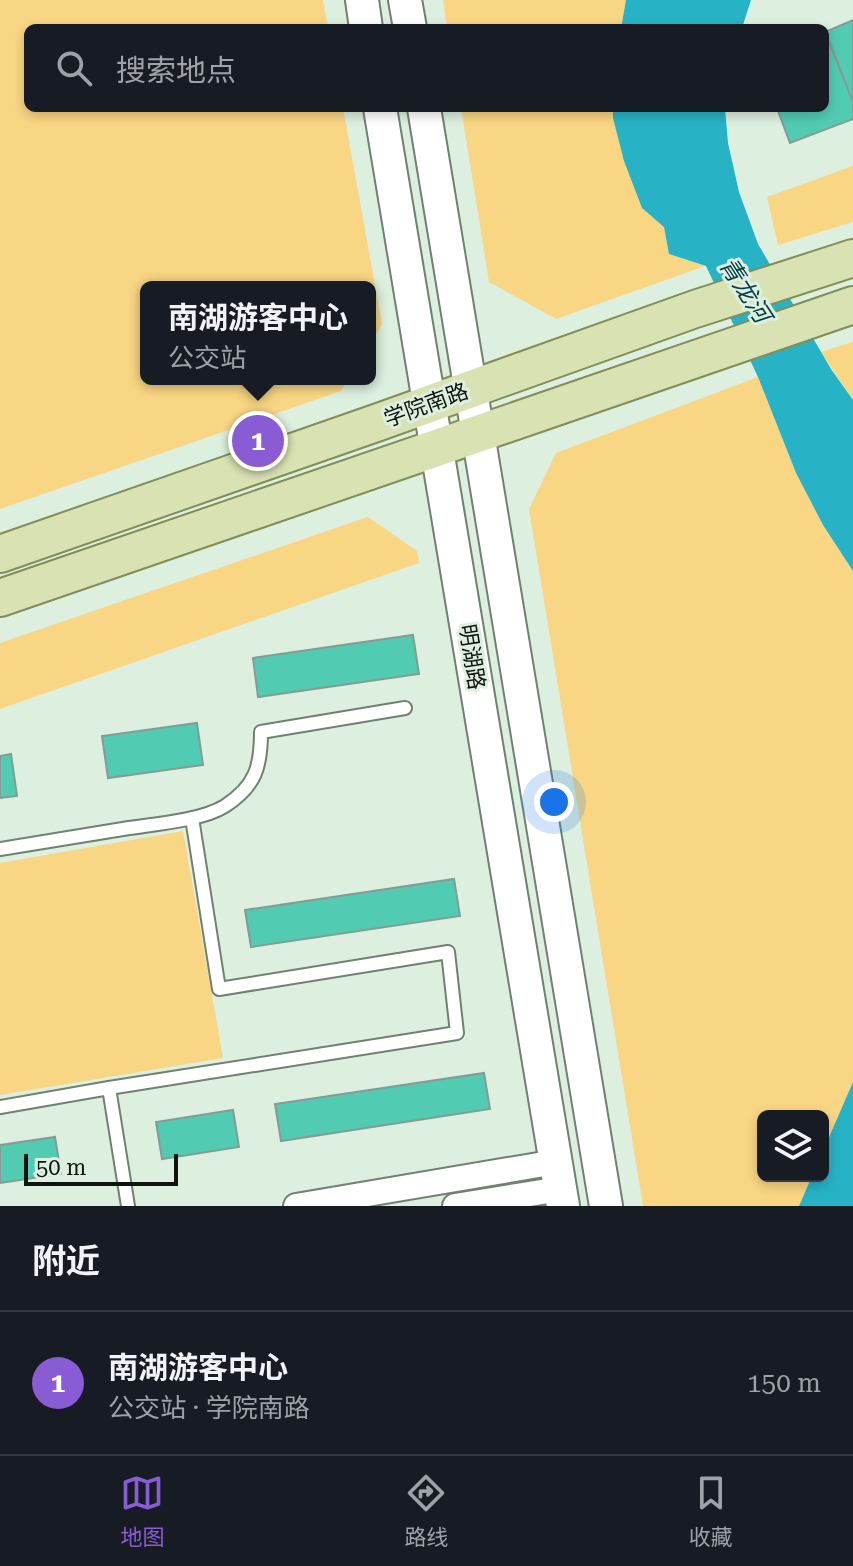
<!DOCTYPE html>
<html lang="zh">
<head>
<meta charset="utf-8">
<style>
  body { margin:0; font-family:"Roboto Serif","Noto Sans SC",serif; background:#20242c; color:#f1f3f6 }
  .controls { position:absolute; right:24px; bottom:24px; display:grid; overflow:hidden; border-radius:12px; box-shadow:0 4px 12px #0003 }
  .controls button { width:72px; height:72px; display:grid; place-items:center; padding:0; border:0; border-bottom:2px solid #363941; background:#171b24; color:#f1f3f6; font:40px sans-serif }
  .scale { position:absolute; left:24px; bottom:20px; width:154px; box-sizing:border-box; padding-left:8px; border:4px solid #0e140e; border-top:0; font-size:22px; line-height:28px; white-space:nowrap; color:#0e140e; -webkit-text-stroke:6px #ddefde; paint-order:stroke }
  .you { position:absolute; left:554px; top:802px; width:28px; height:28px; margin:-20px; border:6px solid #fff; border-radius:50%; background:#1a73e8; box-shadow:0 0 0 12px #1a73e833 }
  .badge { display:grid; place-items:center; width:52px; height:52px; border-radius:50%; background:#895bd4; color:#fff; font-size:26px; font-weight:700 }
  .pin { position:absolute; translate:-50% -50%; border:4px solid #fff; box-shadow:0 2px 8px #0006 }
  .popup { position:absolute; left:140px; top:281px; width:236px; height:104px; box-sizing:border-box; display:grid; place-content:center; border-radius:12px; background:#171b24; filter:drop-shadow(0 2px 6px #0005); font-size:26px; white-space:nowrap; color:#9ea1a6 }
  .popup b { font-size:30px; color:#f1f3f6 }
  .popup::after { content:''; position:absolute; left:50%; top:100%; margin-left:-16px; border:16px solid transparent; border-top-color:#171b24 }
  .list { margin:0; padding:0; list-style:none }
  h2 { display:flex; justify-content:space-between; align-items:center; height:104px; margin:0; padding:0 32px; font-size:34px }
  h2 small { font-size:26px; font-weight:400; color:#9ea1a6 }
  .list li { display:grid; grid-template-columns:52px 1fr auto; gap:24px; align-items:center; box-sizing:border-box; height:144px; padding:0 32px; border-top:2px solid #363941 }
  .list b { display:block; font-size:30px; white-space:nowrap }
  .list p { margin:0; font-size:26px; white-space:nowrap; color:#9ea1a6 }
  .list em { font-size:26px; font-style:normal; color:#9ea1a6 }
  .icon { flex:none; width:44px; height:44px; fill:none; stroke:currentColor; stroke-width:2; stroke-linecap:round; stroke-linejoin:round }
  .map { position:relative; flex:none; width:853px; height:1206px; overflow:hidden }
  .search { position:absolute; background:#171b24; box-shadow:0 4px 12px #0003; left:24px; right:24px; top:24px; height:88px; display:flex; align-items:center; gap:20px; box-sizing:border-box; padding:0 28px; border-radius:12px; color:#9ea1a6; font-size:30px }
  .sheet { height:248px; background:#171b24 }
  nav { display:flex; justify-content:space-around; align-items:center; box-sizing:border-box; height:112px; border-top:2px solid #363941; background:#171b24; font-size:22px; color:#9ea1a6 }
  nav a { display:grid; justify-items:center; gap:4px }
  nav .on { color:#895bd4 }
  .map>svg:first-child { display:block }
  .green { fill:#f8d683 }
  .water { fill:#27b3c5 }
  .building { fill:#52cbb3; stroke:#849c96; stroke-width:2 }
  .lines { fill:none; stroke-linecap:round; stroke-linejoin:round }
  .lane-casing { stroke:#708071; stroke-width:16 }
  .street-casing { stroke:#708071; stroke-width:28 }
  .secondary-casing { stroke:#708071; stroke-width:36 }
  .primary-casing { stroke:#818e57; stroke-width:40 }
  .lane { stroke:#fff; stroke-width:12 }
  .street { stroke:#fff; stroke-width:24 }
  .secondary { stroke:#fff; stroke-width:32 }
  .primary { stroke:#d9e2b2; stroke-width:36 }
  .labels { text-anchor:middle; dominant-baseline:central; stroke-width:6; stroke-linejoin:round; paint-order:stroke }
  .street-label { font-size:22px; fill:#0e140e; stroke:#ddefde }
  .water-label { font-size:24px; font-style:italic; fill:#003c44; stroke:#ddefde }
</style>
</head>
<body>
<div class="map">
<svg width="853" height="1206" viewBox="0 0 853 1206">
  <rect width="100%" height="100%" fill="#ddefde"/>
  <!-- green -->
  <path class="green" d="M0,0H323L328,28H28V108H343L382,324L370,344V287H146V379H348L341,391L0,509Z
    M443,0H626L621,28H447Z
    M461,108H613V118L642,208L664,227L669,254L705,266L556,319L489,282Z
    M853,166V222L778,245L767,197Z
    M853,342V400L821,352Z
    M758,377L796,473L823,525L853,571V1082L823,1151V1116H763V1176H812L799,1206H643L529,509L556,453Z
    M368,517L417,551L419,563L0,709V643Z
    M183,831L223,1058L0,1095V863Z"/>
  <!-- water -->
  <path class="water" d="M626,0H751L742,28H621Z
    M613,108H725L728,143L739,192L758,244L831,369L853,400V571L823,525L796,473L758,377L706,266L669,254L664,227L642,208L624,161L613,118Z
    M853,1082V1206H799L812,1176H823V1151Z"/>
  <!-- building -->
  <path class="building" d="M853,20V102L825,32Z
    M830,43L853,102V119L790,143L777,108H825V45Z
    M413,635L419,674L258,697L253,658Z
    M197,723L203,765L108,778L102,736Z
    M11,754L17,796L0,798V756Z
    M454,879L460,916L251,947L245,910Z
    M484,1073L490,1109L281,1141L275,1104Z
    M233,1110L239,1147L162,1159L156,1122Z
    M55,1137L61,1174L0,1183V1145Z"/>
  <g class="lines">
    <defs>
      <path id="lane" d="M0,849C43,842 86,835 129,828C156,824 203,820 225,806C256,786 261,766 261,732L405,708
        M109,1088L457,1033L448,952L219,989L192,818
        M0,1107L109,1088L128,1206"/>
      <path id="street" d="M296,1206L556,1162
        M455,1206L560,1189"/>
      <path id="secondary" d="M362,0L366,28
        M405,0L410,28
        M380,108L563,1206
        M424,108L606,1206"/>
      <path id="primary" d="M0,554L376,423L695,309L853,258
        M0,598L853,305"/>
    </defs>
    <!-- lane casing -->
    <use href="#lane" class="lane-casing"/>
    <!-- street casing -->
    <use href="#street" class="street-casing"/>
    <!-- secondary casing -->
    <use href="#secondary" class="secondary-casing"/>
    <!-- primary casing -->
    <use href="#primary" class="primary-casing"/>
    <!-- lane -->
    <use href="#lane" class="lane"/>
    <!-- street -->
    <use href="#street" class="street"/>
    <!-- secondary -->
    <use href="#secondary" class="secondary"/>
    <!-- primary -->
    <use href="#primary" class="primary"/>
  </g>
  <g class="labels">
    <!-- street labels -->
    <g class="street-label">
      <text transform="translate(426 405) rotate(-20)">学院南路</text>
      <text transform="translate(472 657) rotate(81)">明湖路</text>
    </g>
    <!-- water labels -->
    <g class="water-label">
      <text transform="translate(745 290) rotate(57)">青龙河</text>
    </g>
  </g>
</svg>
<div class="controls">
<button><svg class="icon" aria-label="layers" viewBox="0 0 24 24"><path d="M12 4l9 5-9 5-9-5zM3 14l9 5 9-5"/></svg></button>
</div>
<div class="scale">50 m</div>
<div class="you"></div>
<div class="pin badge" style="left:258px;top:441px">1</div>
<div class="popup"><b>南湖游客中心</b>公交站</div>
<div class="search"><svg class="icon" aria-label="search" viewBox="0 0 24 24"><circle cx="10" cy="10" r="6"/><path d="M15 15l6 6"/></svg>搜索地点</div>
</div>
<section class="sheet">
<h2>附近<small></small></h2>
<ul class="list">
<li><span class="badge">1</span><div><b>南湖游客中心</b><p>公交站 · 学院南路</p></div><em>150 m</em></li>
</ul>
</section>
<nav>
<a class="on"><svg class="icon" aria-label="map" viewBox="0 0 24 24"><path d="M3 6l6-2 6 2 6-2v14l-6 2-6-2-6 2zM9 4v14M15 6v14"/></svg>地图</a>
<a><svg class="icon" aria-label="directions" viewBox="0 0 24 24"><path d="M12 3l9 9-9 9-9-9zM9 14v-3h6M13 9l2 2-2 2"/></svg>路线</a>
<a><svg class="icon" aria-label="saved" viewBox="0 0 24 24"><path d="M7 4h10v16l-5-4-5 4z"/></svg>收藏</a>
</nav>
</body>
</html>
